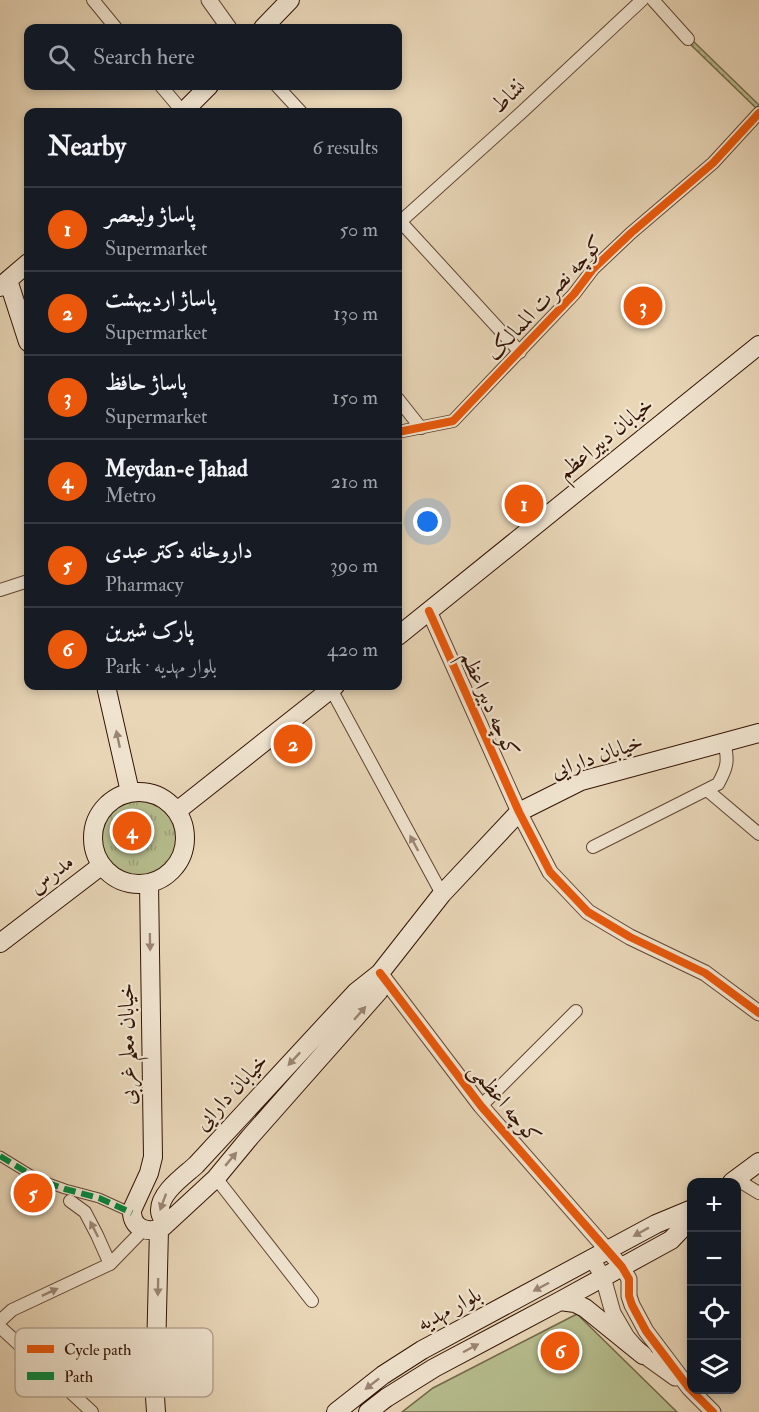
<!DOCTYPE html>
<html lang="en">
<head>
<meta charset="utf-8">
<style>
  body { margin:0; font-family:"IM FELL Double Pica",Amiri,serif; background:#242831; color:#f1f3f6 }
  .controls { position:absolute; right:18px; bottom:18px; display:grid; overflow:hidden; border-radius:12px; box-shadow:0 3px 9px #0003 }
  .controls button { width:54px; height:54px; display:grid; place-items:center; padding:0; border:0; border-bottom:2px solid #363941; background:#171b24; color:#f1f3f6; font:30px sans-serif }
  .you { position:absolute; left:428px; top:522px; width:21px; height:21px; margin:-15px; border:4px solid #fff; border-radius:50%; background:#1a73e8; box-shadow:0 0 0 9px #1a73e833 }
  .badge { display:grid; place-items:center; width:39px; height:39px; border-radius:50%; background:#ea580c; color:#fff; font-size:20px; font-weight:700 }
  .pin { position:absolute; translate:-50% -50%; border:3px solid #fff; box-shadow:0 2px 6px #0006 }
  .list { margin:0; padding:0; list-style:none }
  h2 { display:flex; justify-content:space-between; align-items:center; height:78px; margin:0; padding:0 24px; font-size:26px }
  h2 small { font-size:20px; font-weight:400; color:#9ea1a6 }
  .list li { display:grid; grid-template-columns:39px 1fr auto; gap:18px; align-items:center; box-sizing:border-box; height:84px; padding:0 24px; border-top:2px solid #363941 }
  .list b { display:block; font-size:22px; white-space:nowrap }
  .list p { margin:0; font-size:20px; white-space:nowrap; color:#9ea1a6 }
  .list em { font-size:20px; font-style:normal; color:#9ea1a6 }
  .icon { flex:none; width:33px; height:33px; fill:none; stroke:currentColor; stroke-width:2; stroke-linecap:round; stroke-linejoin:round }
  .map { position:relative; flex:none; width:759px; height:1412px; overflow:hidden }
  .search { position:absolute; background:#171b24; box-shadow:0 3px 9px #0003; left:24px; top:24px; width:378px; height:66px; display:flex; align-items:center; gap:15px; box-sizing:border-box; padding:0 21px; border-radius:12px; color:#9ea1a6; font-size:22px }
  .panel { position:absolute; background:#171b24; box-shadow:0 3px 9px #0003; left:24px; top:108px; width:378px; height:582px; border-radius:12px }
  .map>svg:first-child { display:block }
  .grass { fill:url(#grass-tufts); stroke:#746849; stroke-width:1.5 }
  .park { fill:#b6bd8e; stroke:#746849; stroke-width:1.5 }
  .garden { fill:url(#garden-dots); stroke:#746849; stroke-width:1.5 }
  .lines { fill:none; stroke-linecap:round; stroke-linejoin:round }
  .pedestrian-casing { stroke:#604431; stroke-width:11 }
  .minor-casing { stroke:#604431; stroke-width:14 }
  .tertiary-casing { stroke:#604431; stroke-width:17 }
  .secondary-casing { stroke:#331304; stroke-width:20 }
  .pedestrian { stroke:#f0e4d0; stroke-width:9 }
  .minor { stroke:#f0e4d0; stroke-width:12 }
  .tertiary { stroke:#f0e4d0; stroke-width:15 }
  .secondary { stroke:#f0e4d0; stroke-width:18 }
  .quiet { stroke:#00873e; stroke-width:6; stroke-dasharray:12 6; stroke-linecap:butt }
  .cycleway-casing { stroke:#f0e4d0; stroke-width:11 }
  .cycleway { stroke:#e8590c; stroke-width:8 }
  .oneway { fill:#9b8674 }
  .labels { text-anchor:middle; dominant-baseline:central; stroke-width:4.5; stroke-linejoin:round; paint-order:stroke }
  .street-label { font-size:22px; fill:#331304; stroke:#f0e4d0 }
  .key { fill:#f0e4d0; stroke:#b7a593; stroke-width:1.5 }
  .key-label { font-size:16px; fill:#331304 }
</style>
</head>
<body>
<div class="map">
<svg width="759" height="1412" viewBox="0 0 759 1412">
  <defs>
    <pattern id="grass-tufts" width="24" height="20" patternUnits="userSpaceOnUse" patternTransform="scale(1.5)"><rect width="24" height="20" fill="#b6bd8e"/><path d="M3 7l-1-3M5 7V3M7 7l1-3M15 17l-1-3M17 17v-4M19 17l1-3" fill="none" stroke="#9da279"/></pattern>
    <pattern id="garden-dots" width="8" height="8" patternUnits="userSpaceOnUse" patternTransform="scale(1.5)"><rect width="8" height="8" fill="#b6bd8e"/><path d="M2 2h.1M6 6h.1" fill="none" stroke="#9da279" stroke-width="1.8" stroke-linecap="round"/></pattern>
  </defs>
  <rect width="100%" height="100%" fill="#e8d6b7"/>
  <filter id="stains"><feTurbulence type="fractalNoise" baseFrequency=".00333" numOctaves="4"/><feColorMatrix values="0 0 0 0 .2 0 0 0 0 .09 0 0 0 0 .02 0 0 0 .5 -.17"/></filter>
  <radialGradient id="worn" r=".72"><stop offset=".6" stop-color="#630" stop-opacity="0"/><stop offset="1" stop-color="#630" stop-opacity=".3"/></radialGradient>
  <!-- grass -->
  <path class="grass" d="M98 838a41 41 0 1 1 82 0a41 41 0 1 1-82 0Z"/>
  <!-- park -->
  <path class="park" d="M577,1314L677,1412H402L433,1388Z"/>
  <!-- garden -->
  <path class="garden" d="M693,41L759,105L756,108L690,44Z"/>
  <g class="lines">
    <defs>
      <path id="pedestrian" d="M0,1156L31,1175L51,1184L65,1189L99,1198L132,1213"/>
      <path id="minor" d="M93,0L116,28
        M653,0L688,39
        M161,86L183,112
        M277,86L301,112
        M398,219L520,352
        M400,222L522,112L642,0
        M398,399L421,428
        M398,432L453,421L574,294L593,269L631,233L713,163L759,113
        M0,590L28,581
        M331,689L442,894
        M707,790L759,834
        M593,847L718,784C727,768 729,761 724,742
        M481,1106L576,1011
        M216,1178L312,1301
        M736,1179L759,1193
        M70,1201L85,1212L97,1235L110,1264
        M0,1321L12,1310L110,1264L144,1229
        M0,1327L92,1412"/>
      <path id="tertiary" d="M209,0L229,28
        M429,611L519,812L550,872L588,912L630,937L705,973L759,1013
        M380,973L481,1106L622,1267L629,1279V1296L632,1305L646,1331L689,1388L713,1412
        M592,1259L603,1277L613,1313L627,1337L643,1355L675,1378"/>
      <path id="secondary" d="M263,28L290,0
        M183,112L209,86
        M8,280L28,342
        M0,287L28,263
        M398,636L759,345
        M106,686L130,792
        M93 838a46 46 0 1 1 92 0a46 46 0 1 1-92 0Z
        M177,811L335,686
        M149,883L153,1157L149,1173L132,1210C131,1229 148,1234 163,1227L216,1178L250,1137L379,991L380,973
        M0,943L102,865
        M732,1182L759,1162
        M166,1224C164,1220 160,1216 160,1211C159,1193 184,1176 196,1165L356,992L380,973L442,894L519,812L581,781L759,733
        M560,1301L575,1303L585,1308L643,1355
        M156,1412L155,1397L159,1229
        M336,1412L383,1375L422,1350L656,1224L692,1209
        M368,1412L386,1398L434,1368L560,1301L671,1240L692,1218"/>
    </defs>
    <!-- pedestrian casing -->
    <use href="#pedestrian" class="pedestrian-casing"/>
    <!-- minor casing -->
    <use href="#minor" class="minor-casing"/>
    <!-- tertiary casing -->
    <use href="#tertiary" class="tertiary-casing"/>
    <!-- secondary casing -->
    <use href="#secondary" class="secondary-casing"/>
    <!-- pedestrian -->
    <use href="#pedestrian" class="pedestrian"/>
    <!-- minor -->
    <use href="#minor" class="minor"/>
    <!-- tertiary -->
    <use href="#tertiary" class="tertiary"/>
    <!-- secondary -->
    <use href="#secondary" class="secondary"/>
    <!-- quiet -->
    <path class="quiet" d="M0,1156L31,1175L51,1184L65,1189L99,1198L132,1213"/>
    <defs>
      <path id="cycleway" d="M398,432L453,421L574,294L593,269L631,233L713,163L759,113
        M429,611L519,812L550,872L588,912L630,937L705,973L759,1013
        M380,973L481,1106L622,1267L629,1279V1296L632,1305L646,1331L689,1388L713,1412"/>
    </defs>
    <!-- cycleway casing -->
    <use href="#cycleway" class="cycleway-casing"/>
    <!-- cycleway -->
    <use href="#cycleway" class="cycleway"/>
  </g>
  <!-- one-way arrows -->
  <defs><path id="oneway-solid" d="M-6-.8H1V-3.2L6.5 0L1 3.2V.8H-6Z" transform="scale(1.5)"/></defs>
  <g class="oneway">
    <use href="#oneway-solid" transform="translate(118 739) rotate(-102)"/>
    <use href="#oneway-solid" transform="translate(414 843) rotate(-118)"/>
    <use href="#oneway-solid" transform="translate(150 942) rotate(89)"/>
    <use href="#oneway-solid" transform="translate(360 1013) rotate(-49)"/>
    <use href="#oneway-solid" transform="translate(294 1059) rotate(133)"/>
    <use href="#oneway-solid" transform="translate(231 1159) rotate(-50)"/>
    <use href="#oneway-solid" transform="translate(163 1202) rotate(110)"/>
    <use href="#oneway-solid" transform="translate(94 1229) rotate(-117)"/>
    <use href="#oneway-solid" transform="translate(641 1232) rotate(151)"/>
    <use href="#oneway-solid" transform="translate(158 1287) rotate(91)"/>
    <use href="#oneway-solid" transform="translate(541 1287) rotate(152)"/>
    <use href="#oneway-solid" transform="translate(50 1292) rotate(-25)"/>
    <use href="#oneway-solid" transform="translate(471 1348) rotate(-28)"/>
    <use href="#oneway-solid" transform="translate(372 1384) rotate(142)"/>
  </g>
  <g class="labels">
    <!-- street labels -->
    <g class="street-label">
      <text transform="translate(508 96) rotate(-43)">نشاط</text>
      <text transform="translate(545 298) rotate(-47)">کوچه نصرت الممالک</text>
      <text transform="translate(605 438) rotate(-39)">خیابان دبیراعظم</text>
      <text transform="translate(490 704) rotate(66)">کوچه دبیراعظم</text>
      <text transform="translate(597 756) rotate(-19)">خیابان دارایی</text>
      <text transform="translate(51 874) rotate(-37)">مدرس</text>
      <text transform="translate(127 1044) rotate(-91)">خیابان معلم غربی</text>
      <text transform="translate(231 1092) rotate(-47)">خیابان دارایی</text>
      <text transform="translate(505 1103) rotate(50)">کوچه اعظمی</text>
      <text transform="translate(449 1309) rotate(-28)">بلوار مهدیه</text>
    </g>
  </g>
  <!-- legend -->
  <rect x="15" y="1328" width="198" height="69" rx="9" class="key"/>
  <rect x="27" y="1345" width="27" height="8" fill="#e8590c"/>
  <rect x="27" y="1372" width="27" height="8" fill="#00873e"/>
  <g class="key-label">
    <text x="64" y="1355">Cycle path</text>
    <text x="64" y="1382">Path</text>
  </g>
  <rect width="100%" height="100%" filter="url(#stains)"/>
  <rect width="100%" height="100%" fill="url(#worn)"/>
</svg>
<div class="controls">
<button>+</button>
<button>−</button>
<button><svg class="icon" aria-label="locate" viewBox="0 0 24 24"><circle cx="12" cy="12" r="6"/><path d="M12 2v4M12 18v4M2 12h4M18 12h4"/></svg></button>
<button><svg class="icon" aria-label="layers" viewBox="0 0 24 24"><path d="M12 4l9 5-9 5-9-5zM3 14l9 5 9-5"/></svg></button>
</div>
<div class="you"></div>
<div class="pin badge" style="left:524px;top:504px">1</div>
<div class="pin badge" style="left:293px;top:744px">2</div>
<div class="pin badge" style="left:643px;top:306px">3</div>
<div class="pin badge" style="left:132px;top:831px">4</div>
<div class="pin badge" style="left:33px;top:1193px">5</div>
<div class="pin badge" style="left:560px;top:1351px">6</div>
<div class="search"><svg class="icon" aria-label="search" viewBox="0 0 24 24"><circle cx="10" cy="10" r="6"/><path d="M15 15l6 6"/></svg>Search here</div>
<section class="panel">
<h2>Nearby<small>6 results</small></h2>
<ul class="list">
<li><span class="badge">1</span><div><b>پاساژ ولیعصر</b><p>Supermarket</p></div><em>50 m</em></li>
<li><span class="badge">2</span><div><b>پاساژ اردیبهشت</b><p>Supermarket</p></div><em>130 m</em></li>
<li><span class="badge">3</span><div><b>پاساژ حافظ</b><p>Supermarket</p></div><em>150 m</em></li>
<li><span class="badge">4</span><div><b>Meydan-e Jahad</b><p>Metro</p></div><em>210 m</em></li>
<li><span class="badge">5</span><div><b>داروخانه دکتر عبدی</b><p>Pharmacy</p></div><em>390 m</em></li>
<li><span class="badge">6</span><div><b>پارک شیرین</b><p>Park · بلوار مهدیه</p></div><em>420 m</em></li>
</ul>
</section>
</div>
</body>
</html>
